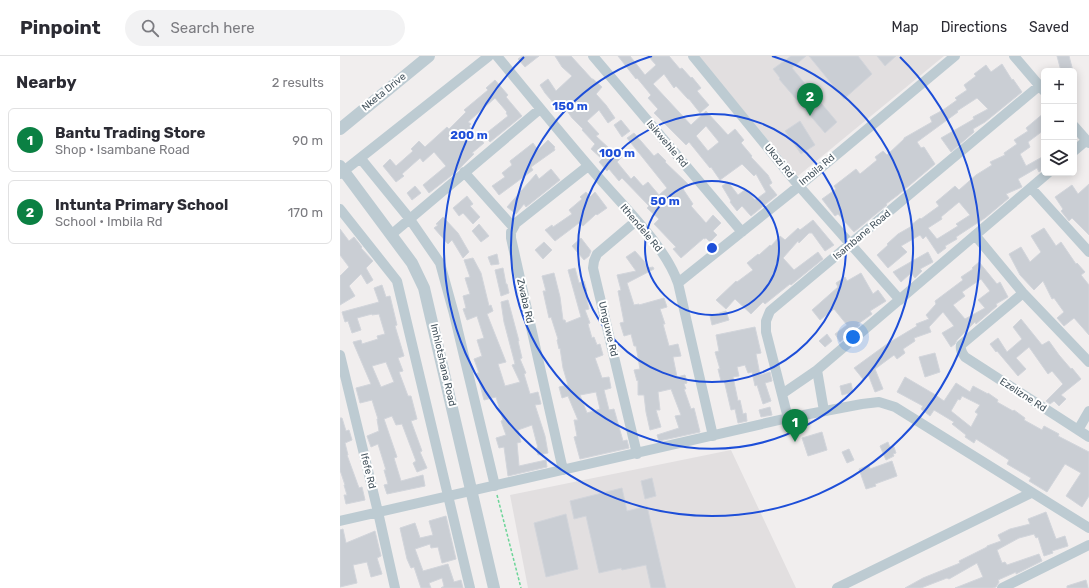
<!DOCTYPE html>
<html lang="en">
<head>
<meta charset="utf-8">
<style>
  body { margin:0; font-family:Rubik,sans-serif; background:#f2f2f3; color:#2b2b33 }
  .controls { position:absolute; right:12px; top:12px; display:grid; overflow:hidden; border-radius:6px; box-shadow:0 2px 10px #0003 }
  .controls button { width:36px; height:36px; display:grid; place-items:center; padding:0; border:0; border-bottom:1px solid #e1e1e2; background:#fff; color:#2b2b33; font:20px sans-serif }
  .you { position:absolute; left:513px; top:281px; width:14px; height:14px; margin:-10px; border:3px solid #fff; border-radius:50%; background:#1a73e8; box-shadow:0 0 0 6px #1a73e833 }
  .badge { display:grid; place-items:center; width:26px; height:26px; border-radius:50%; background:#0b8043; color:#fff; font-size:13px; font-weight:700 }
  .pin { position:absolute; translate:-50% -33px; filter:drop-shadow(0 1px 2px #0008) }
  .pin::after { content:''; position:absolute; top:21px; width:14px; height:12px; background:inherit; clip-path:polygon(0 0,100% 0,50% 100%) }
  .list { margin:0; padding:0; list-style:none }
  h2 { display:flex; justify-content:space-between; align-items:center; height:52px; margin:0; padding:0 16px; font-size:17px }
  h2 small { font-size:13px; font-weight:400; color:#7c7c81 }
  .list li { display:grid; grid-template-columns:26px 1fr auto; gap:12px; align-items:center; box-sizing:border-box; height:64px; margin:0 8px 8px; padding:0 8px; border:1px solid #e1e1e2; border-radius:6px }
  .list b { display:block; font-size:15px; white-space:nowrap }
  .list p { margin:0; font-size:13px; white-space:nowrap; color:#7c7c81 }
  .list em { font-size:13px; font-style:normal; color:#7c7c81 }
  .icon { flex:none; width:22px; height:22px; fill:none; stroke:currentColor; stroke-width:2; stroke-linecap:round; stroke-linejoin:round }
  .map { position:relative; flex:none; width:749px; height:532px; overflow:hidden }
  header { display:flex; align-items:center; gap:24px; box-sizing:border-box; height:56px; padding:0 20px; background:#fff; border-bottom:1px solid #e1e1e2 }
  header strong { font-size:19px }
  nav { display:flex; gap:22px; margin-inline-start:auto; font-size:14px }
  .search { width:280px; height:36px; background:#f2f2f3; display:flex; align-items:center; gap:10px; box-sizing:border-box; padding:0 14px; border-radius:22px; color:#7c7c81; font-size:15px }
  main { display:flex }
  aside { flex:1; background:#fff }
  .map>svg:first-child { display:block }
  .education { fill:#e2dfe0 }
  .building { fill:#caced4; stroke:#d2d5db; fill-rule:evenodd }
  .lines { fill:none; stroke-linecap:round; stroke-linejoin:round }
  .path { stroke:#6cd598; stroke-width:1.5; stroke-dasharray:3 2; stroke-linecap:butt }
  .minor { stroke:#bdcbd2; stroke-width:10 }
  .tertiary { stroke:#bdcbd2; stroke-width:12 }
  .ring { fill:none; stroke:#1d4ed8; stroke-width:2 }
  .labels { text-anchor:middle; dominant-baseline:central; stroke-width:4; stroke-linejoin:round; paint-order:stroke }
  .street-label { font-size:10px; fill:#45545e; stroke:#fff }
  .centre { fill:#1d4ed8; stroke:#fff; stroke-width:2 }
  .ring-label { font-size:12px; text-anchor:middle; font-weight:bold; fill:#1d4ed8; stroke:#fff; stroke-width:4; stroke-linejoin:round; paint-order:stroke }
</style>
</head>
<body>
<header>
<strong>Pinpoint</strong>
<div class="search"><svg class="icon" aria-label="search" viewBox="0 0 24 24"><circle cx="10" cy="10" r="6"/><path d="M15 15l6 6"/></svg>Search here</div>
<nav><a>Map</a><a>Directions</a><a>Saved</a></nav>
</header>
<main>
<aside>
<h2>Nearby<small>2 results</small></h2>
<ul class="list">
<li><span class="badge">1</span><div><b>Bantu Trading Store</b><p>Shop · Isambane Road</p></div><em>90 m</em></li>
<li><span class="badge">2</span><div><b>Intunta Primary School</b><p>School · Imbila Rd</p></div><em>170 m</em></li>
</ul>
</aside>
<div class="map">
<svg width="749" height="532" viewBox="0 0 749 532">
  <rect width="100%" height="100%" fill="#f1eeee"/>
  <!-- education -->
  <path class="education" d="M358,0H604L458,120Z
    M391,394L456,532H188L170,439Z"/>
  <!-- building -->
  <path class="building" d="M182,0H199L185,11L178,3Z
    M215,0H231L252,23H253L262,31L256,38L266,49L275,62L268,67L259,54L247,65L259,78L256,80L272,95L274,93L282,101L277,106L291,123L294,120L303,130L308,126L319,139L327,132L287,82L294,77L314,100L318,97L326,105L325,106L348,128L343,133L353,148L351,150L366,167L373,159L381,167L373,175L377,179L370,186L366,182L364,183V182L341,202L333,193L336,191L314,168L319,163L307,152L309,150L282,122L279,125L269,113L267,115L259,106L262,103L251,93L255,88L242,74L243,73L232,62L221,46L216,50L205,37L200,29L208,23L216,35L232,20L222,11Z
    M278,0H290L305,19L316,9L308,0H329L340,13L342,12L351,22L352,21L361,32L357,35L369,49L360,57L349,43H348L336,30L334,32L324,18L313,28L351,69L366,55L388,79L395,73L404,84L401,87L412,100L411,101L428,119L432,127L429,129L437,139L411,160L402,150L397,155L390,146L391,145L382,130L388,126L398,139L406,133L415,144L426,136L416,118L414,120L402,108L380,124L371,111L370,112L349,86L346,89L314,57L318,53L308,42L311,39L297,22L296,23ZM366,70L379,86L368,95L356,80Z
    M451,0H466L452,12L497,66L485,77L439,23L440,22L433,13Z
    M469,0H518L532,18L504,43Z
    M537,0H556L545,10Z
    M717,0H729L733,15H721Z
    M662,8L672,24L673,23L682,36L645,66L633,73L634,76L611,96L601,82L634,63L633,61L648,53L637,42L617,55L618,56L577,86L581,92L584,91L595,108L558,139L546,148L547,149L514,176L498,158L495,160L482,143L496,133L494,130L516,113L520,118L537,104L535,101L543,95L547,99L564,83V82L592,66L590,61L603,54L617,44L615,42L627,34L624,29L636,20L634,18L646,9L651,16Z
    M155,24L168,39L166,41L182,60L150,86L144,79L168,60L166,57L167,56L155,42L128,66L131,68L129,70L144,87L132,97L134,98L116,116L89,137L83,129L106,110L94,96L83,106L80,102L62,118L64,120L56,126L43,110L50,103L56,110L73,95L71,93L79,85L85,91L107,71L109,73L126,56L124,54L148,34L146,32Z
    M704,57V74L688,86L690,91L680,98L686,110L704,100V112L699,116L697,112L678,123L682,131L666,138L669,142L645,162L616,181L617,183L605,190L606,192L598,198L586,180L583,183L580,179L561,190L567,196L548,212L537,199L548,189L547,188L558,178L572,170L571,169L580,162L581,163L599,150L596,146L615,130L619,134L636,119L652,109L650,106L665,99L664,97L677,88L674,84L688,75L686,72ZM619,146L630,159L616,168L618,170L597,183L588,172L602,163L601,161Z
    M281,64L290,75L282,81L274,69Z
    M460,65L475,89L461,98L445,75Z
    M208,84L215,91L214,92L215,94L191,111L193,114L159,139L152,130L165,121L162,117L172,109L170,105L193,87L198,94Z
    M211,113L220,124L186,151L184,148L176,158L167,151L196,118L199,123Z
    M749,128V179L732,162L729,165L721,155L723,153L715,141L732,129L738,138Z
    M75,130L81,137L72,144L67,137Z
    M246,136L250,141L255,136L267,152L257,159L256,158L243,170L239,167L215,185L205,174L212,169L213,171L232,158L229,154L242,143L240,141Z
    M127,140L133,148L130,150L140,161L133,168L123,157L119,160L113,152Z
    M103,161L118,177L129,196L123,202L112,184L108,188L94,172L98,169L96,168Z
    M473,164L494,189L485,195L472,177H469L459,187L458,185L443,202L454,214L478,196L483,203L451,229L450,228L425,248L423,246L411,258L395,243L386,253L376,244L396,225L397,226L413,214L407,207L418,198L419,199L430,189L431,190L440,180L445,184L458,172L460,174Z
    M139,168L149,180L141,186L132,175Z
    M704,172L716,190L721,186L736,208L737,207L745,216L741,219L749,229V279L734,262L724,270L717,262L724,256L714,242L712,243L703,225L694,234L680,219L669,198L681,191L690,206L701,196L691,180Z
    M0,173L9,185L14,181L22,191L21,192L33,205L26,212L33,224L27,228L21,218L9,230L15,240L0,249V220L9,211L0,199Z
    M241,182L251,195L249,200L244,204L232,190Z
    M204,186L212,194L203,203L195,194Z
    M295,195L304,205L307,212L313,211L314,213L287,227L294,249L299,248V249L324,242L327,251L320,253L325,268H323L329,290L338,288L341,300L333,301L337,321L345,319L347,327L344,328L346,333H344L351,353L354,352L360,376L319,385L317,379L339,372L335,360L341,359L331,333L318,336L320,354H316L321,371L310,374L306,356L304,339H298V324L297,325L294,314L300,313L296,290H294L291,278L284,280L280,267L284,266L278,235L281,234L277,219L296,215L286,201Z
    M588,196L593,206L580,213L582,215L575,222L571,217L561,226L553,216Z
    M157,198L159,208L151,209L148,201Z
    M133,202L141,217L149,250L151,249L153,255L147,258L166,306L158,308L165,330L180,326L172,309L175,308L164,266L161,246L168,244L179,285H178L182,302L180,303L186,317L184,318L190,338L198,336L201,348L195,349L205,380L208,397L198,399L196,392H198L192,369L178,374L181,386L177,387L179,410L206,404L207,411L168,420L164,391L159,392L156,382L166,379L161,365L163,364L156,341L144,344L137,317H139L134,303L142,300L137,284L144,282L137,260L127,264L123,253L126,252L123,240L130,238L125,222L130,221L124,204Z
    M639,206L657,228L660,226L668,241L656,248L657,250L636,268L635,266L617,284L615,288L611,291L602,277L614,270L603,256L589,271L591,276L574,282L575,285L563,293L565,297L557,303L554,299L535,313L543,333L535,336L528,318L523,323L514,312L547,288L577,270L576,268L589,263L586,259L596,248L595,245L623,224L621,221L633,213L632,212ZM641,223L650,235L638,244L645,252L625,263L613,249L625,240L622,236Z
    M163,212L166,228H167L169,237L161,240L155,214Z
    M235,212L239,227L244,225L247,235H245L249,253L245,254L250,267L248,268L252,282L254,281L257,289L260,288L263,299L255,302L262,322L269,321L271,332L264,334L269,354L274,353L283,385L287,384L289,392L240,403L234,381L237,380L234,364H238L228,340L222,342L219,331L228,329L223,312L220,292L219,293L217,284L218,283L211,261L209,262L203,235H206L202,220L214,217L220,241L223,264H225L226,267L241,261L228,214ZM256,336L260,353L247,357L240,339Z
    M521,217L533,238L538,234L546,245L530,255L532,258L518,268L520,269L500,286L495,278L507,269L494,253L480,264L472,254L498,231L496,227L505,221L507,225Z
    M42,229L46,241L50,240L57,269L55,270L64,300L58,302L63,315L59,316L68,340H71L77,363L71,365L82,395L80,396L87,412L77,416L73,407L76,405L62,368L56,369L52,360L44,363L57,401L54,402L61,425L83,419L85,430L47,438L44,429L48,428L44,414H46L38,388L31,391L27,380L39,375L37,363H38L32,344L20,347L16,332L31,328L13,286L21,284L22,288L38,283L37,280L45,278L39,258L32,259V258L17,262L21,274L12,277L8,265L5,266L2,256L39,246L34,232ZM46,306L54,326L41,331L32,310Z
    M386,255L389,264L372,269L370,260Z
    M681,263L702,289L709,285L719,299L731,313L732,312L741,323L721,339L726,343L719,350L714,345L710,348L706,345L723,328L712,315L708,318L689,291L676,302L686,313L678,320L657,295L656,296L650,288L658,282L667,296L682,283L673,271Z
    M415,271L421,297L416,298L420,319L430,316L432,325L425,327L431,345L423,348L417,329L415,330L412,316L408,317L405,309L397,311L399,320L393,321L398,345L400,344L403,358L406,357L407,365L398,367L395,353L391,354L384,324L381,325L378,313H380L375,296L379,295L376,279Z
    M487,278L492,285L485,291L479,285Z
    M595,297L600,316L585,321L579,301Z
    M565,321L594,338L604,345L616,327L630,336L633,330L648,338V337L658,344L657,346L673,355L674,354L685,362L684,364L702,374L704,370L719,378L718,380L749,396V440L742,451L726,440L741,417L725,408L707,436L689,425L691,422L667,408L669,404L636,383L634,387L625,381L626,379L612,368L614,366L594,354L590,360L581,353L583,350L557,336ZM622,340L640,349L635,356L638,358L631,371L611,355L618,343L620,344Z
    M511,327L513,336L502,339L500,330Z
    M430,351L432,359L421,361L419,354Z
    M0,362H2L6,375L9,374L12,384L5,387L8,399H7L19,432L22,431L25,444L6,448L4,439H7L4,429H5L0,414Z
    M482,376L487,394L468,400L462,382Z
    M548,386L550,392L554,391L556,397L553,398L554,400L546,404L540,390Z
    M509,393L514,404L507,407L502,396Z
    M552,405L557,420L535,428L536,430L526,433L519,413L529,409L530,413Z
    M312,422L316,440L305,443L301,425Z
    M282,432L287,455L307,450L326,532H311L306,509L282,514L281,512L259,517L246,460L234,463L230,445Z
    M706,456L716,483L725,480L728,490L712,495L713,497L704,500L698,481L696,482L694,478L679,482L657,494L662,507L665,506L667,509L699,498L702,505L676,518V516L658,524L659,526L656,531L653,532H615L643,521L637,507L609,523L607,522L581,532H565L583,522L620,507L619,505L647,491V490L661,485L658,479L670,473L690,468L688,463Z
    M226,458L238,513L206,521L194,467Z
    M106,460L116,503L102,507L98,491L91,492L90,488L75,493L83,515L108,508L114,526L121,524L123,532H101L104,530L102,522L89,527L91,532H81L74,511L71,512L67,503L60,472L75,467L80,482L93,479L89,465Z
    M3,473L6,487L35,475L41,500L37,502L42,518L31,521L27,506L13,509L17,527L0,531V474Z
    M746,524L748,532H727V530Z"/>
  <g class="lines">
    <!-- path -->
    <path class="path" d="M157,439L181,532"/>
    <!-- minor -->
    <path class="minor" d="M157,0C191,41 225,83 260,123C286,153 325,190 338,227L373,380
      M253,0L402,176
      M353,0L459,130L560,244
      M674,0L704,35
      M734,70L749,87
      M734,95L747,84
      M21,103L69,162L100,207L114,258L155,430
      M124,116L173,171
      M0,118L149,0
      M691,132L749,196
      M0,153L57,225L130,532
      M296,165L257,198L254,205L253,212L297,398
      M52,178L200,53
      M635,179L683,237L749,306
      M338,227L459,130L615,0
      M683,237L621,289C620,294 622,297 625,301L749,381
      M0,299L38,456L55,532
      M477,314L484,355
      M442,338L477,314L708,117
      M448,362L426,276V265L430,255L699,30
      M738,374L749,355
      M223,414L171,182V176L176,167L248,110
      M0,465L448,362L522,348L539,346L555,351L749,472
      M497,532L691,437
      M662,532L749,489"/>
    <!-- tertiary -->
    <path class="tertiary" d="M0,73L89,0
      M0,110L72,207L84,232L154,532"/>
  </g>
  <!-- distance rings -->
  <g class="ring">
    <circle cx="372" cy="192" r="67"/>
    <circle cx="372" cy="192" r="134"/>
    <path d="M432 0A201 201 0 1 1 312 0"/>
    <path d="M560 1A268 268 0 1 1 184 1"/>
  </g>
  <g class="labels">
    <!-- street labels -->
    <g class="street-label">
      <text transform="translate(44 36) rotate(-39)">Nketa Drive</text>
      <text transform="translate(327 88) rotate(50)">Isikwehle Rd</text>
      <text transform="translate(439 105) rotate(51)">Ukozi Rd</text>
      <text transform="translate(477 114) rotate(-40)">Imbila Rd</text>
      <text transform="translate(301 172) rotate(50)">Ithendele Rd</text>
      <text transform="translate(522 179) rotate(-40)">Isambane Road</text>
      <text transform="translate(185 245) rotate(77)">Zwaba Rd</text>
      <text transform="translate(268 273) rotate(77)">Umguwe Rd</text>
      <text transform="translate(103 309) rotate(77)">Imhlotshana Road</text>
      <text transform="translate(683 339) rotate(33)">Ezelizne Rd</text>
      <text transform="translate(28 415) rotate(76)">Ifefe Rd</text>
    </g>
  </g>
  <circle cx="372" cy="192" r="6" class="centre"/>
  <g class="ring-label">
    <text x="230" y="54">150 m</text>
    <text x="129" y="83">200 m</text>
    <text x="277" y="101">100 m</text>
    <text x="325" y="149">50 m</text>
  </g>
</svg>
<div class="controls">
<button>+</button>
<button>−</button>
<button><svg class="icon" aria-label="layers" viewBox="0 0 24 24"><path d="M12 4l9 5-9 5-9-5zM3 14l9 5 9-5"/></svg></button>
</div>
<div class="you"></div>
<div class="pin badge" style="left:455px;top:386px">1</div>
<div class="pin badge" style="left:470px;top:60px">2</div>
</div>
</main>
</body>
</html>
